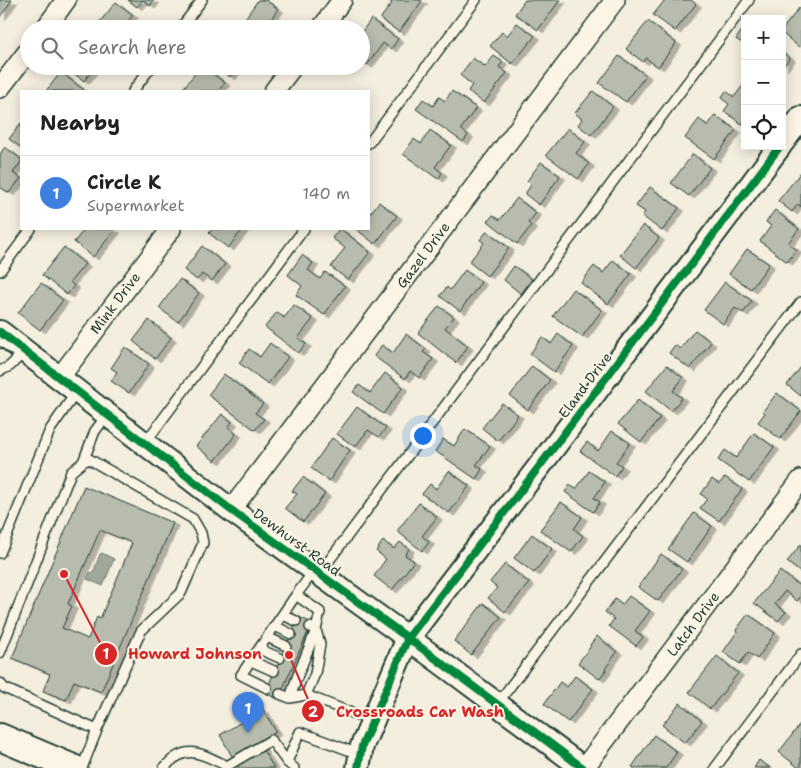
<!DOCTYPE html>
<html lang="en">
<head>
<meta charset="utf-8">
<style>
  body { margin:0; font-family:"Shantell Sans",sans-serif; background:#f6f6f6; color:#222 }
  .controls { position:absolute; right:15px; top:15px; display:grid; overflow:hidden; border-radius:0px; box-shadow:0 2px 12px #0003 }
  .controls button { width:45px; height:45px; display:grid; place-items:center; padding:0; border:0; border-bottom:1px solid #e0e0e0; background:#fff; color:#222; font:25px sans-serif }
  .you { position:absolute; left:422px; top:435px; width:18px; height:18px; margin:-12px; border:4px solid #fff; border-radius:50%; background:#1a73e8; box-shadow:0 0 0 8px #1a73e833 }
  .badge { display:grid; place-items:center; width:32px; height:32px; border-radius:50%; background:#2563eb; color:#fff; font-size:16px; font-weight:700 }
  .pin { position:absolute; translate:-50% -41px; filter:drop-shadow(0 1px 2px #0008) }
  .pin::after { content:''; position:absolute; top:26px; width:18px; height:15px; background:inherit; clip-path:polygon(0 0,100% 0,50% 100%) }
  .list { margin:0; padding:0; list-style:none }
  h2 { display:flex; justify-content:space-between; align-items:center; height:65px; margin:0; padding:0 20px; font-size:21px }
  h2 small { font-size:16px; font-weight:400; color:#767676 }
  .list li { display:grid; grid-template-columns:32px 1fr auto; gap:15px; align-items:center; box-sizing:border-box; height:75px; padding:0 20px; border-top:1px solid #e0e0e0 }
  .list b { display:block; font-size:19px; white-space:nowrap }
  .list p { margin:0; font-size:16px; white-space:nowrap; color:#767676 }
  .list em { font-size:16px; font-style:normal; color:#767676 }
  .icon { flex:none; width:28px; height:28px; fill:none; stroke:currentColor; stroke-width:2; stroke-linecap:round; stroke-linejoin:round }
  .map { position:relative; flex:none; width:801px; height:768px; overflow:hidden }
  .search { position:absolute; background:#fff; box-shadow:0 2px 12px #0003; left:20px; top:20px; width:350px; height:55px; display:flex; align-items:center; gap:12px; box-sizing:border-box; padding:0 18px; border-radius:28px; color:#767676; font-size:19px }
  .panel { position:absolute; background:#fff; box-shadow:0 2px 12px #0003; left:20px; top:90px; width:350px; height:140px; border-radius:0px }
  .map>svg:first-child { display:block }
  .water { fill:#a0a89b; stroke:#6c7d72 }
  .building { fill:#b8bcae; stroke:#1f3d34; fill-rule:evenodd; filter:url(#shadow) }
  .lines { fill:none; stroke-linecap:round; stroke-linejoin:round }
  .service-casing { stroke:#1f3d34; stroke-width:12 }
  .minor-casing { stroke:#1f3d34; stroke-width:22 }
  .tertiary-casing { stroke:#1f3d34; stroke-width:26 }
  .secondary-casing { stroke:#1f3d34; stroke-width:30 }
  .service { stroke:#fcf5e5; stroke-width:9 }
  .minor { stroke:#fcf5e5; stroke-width:19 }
  .tertiary { stroke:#fcf5e5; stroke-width:22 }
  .secondary { stroke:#fcf5e5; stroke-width:26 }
  .cycleway-casing { stroke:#fcf5e5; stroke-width:11 }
  .cycleway { stroke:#00873e; stroke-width:8 }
  .labels { text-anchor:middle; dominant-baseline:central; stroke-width:4; stroke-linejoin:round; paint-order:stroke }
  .street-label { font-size:14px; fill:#1f3d34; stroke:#fcf5e5 }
  .leader { fill:none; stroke:#d62828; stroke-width:2 }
  .callout-dot { fill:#d62828; stroke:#fcf5e5; stroke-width:2 }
  .mark-label { font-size:15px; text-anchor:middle; font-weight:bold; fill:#fff }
  .callout-label { font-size:15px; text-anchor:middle; font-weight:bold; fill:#d62828; stroke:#fcf5e5; stroke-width:4; stroke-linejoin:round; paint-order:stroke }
</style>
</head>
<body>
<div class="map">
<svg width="801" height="768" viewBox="0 0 801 768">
  <defs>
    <filter id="shadow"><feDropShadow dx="5.5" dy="3" stdDeviation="0" flood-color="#0004"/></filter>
  </defs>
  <rect width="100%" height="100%" fill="#f3eede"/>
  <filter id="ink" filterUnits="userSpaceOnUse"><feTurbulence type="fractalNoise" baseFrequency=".02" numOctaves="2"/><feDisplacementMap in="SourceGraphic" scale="10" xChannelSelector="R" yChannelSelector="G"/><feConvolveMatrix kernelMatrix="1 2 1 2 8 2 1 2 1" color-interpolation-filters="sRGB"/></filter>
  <g filter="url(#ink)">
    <!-- water -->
    <path class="water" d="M102,553L114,559L103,586L87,579L90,572L93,573L100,554Z"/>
    <!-- building -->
    <path class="building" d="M0,0H12L0,17Z
      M128,0H154L150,6L143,0L137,7Z
      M258,0H266L278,9L264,29H242L239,27Z
      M388,0H420L422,1L399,32L380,19L392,3Z
      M525,0H560L538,30L515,14Z
      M665,0H691L696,4L675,31L653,15Z
      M116,2L133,15L122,29H94Z
      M799,8L801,9V45L799,47L782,33V30Z
      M371,19L398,39L391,49L383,43L367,65L361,61V33Z
      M648,21L676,43L658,67L646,58L643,62L626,49Z
      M517,23L535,36L512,64L490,46L502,32L507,36Z
      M745,26V45L736,39Z
      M782,52L790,58L782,68Z
      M494,56L503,62L499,67L507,73L484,103L468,91L472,85L460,75L473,58L485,67Z
      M619,56L646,75L626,102L599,83Z
      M68,66H95L84,81L66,68Z
      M201,66H203L225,83L218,91H181Z
      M217,66H238L230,77Z
      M61,72L85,91H46Z
      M745,83V120L742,124L724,111L729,104L721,98L726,91L734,97Z
      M452,91L476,108L461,129L468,135L463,142L416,109L423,99L433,106L439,97L445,101Z
      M593,91L613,107L591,135L578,125L582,119L575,113Z
      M715,115L736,130L714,159L685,138L699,119L708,126Z
      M21,123V148L9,139Z
      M568,128L585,142L576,153L589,164L578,179L546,155Z
      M430,130L451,145L435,167L442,173L438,179L403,154L414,139L421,144Z
      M5,147L21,159V162L13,173L21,178L9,193L0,187V154Z
      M693,154L710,168L689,196L671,183Z
      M541,162L560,176L539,205L525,194L531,185L527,181Z
      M801,172V207L798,204L792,212L778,201Z
      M650,187L679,208L662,231L642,216L645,212L636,206Z
      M517,198L536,213L528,223L531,226L517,244L488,221L493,215L500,220Z
      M379,202L397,216L375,244L356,229H369V215Z
      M775,210L799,229L788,243L797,250L787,262L760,241L771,226L766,222Z
      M643,225L659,238L636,268L620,255Z
      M81,229H113L115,230L93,257L74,242L83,231Z
      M212,229H243L228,248L209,233Z
      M339,229H341L370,252L348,280L331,267L345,248L332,238Z
      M487,231L509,248L487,276L469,262L484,243L480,240Z
      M202,246L225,264L212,281L202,274L197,280L184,270Z
      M64,247L85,264L70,282L74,286L67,295L42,275Z
      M747,249L769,264L751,289L729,274Z
      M302,255L313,263L308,270L320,279L325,272L345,286L324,315L296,295L302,286L288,275Z
      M613,260L631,274L608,304L581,283L594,266L603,273Z
      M514,266L532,279L521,294L504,280Z
      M465,270L481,282L460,311L440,296L447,287L450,290Z
      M180,279L199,293L178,322L159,308Z
      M725,282L752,301L743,313L735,308L723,324L704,310Z
      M41,283L63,300L40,330L18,313Z
      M573,289L602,310L582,337L553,316Z
      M294,305L313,319L298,338L306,344L298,353L265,327L277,312L284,318Z
      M439,306L454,317L445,328L468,346L456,363L418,333Z
      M149,320L171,338L155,359L133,341Z
      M695,330L711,342L690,369L669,353L675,345L680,349Z
      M406,334L426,349L423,352L433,359L419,378L410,371L405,379L374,356L382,345L393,353Z
      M558,334L573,346L554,372L530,354L542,337L551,344Z
      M270,343L288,357L268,384L239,363L249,349L260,357Z
      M125,347L149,364L129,393L111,381L117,372L111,368Z
      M667,365L683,378L673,391L682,398L671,411L646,391Z
      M532,366L550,380L528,410L510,396Z
      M801,367V396L787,385Z
      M385,373L403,387L383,414L353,392L359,385L370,393Z
      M224,374L263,404L255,413L264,419L255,430L208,395Z
      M777,393L801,411L780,439L758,422L765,413L763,411Z
      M638,400L660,418L641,442L618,424Z
      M502,403L518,415L498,441L482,428Z
      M357,407L386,428L379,437L368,430L355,447L337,434Z
      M222,414L232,422L228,427L236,434L215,461L196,446Z
      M465,429L490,446L476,465L482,469L476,479L435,451L443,439L454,446Z
      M612,431L630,443L616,462L622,466L615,476L580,451L587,442L598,451Z
      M754,433L774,447L749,482L718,460L725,450L736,458Z
      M332,438L350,450L329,481L311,468Z
      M449,471L469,486L449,513L422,494L430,484L436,489Z
      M589,471L605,482L594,498L600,502L593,512L565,492L570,485L576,489Z
      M303,477L325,494L303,522L285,508L297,494L292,491Z
      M725,477L742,489L719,521L700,508L707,499L701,494L712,479L719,484Z
      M84,486L173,523L101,692L74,681L66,700L43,691L50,674L12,658ZM100,530L132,543L100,619L97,617L88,639L62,628L72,606L68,604Z
      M561,502L582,517L574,529L583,536L571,552L540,530Z
      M419,503L437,517L422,536L429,542L422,551L397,531Z
      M694,513L712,526L687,562L668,549Z
      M532,534L552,549L534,573L514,558Z
      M383,541L394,549L400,542L409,549L405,555L414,561L392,590L374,576L386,559L376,551Z
      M801,544V573L787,562Z
      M661,554L682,569L658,601L638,587Z
      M505,564L529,583L505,612L488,598L497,588L490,582Z
      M780,571L801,587V596L797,601L785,591L775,604L786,612L778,621L754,603Z
      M629,596L650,611L635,631L643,637L636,646L609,626L614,619L605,612L615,599L622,605Z
      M483,603L501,617L471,655L454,641Z
      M748,614L775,633L757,659L748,652L740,664L723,652L737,632L736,630Z
      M299,617L312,623L278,699L265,693Z
      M597,636L617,652L605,669L606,670L599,679L578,663L591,646L590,645Z
      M717,656L738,673L710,709L689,692Z
      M575,676L593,689L568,722L544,704L560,682L567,687Z
      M680,703L702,721L685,743L662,725Z
      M263,709L276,732L233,758L220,735Z
      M801,723V765L799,768L779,752Z
      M654,735L677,752L666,768H634L632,767Z
      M261,747L274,768H238L235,763Z
      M759,760L770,768H754Z"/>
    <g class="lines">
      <defs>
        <path id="service" d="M180,29L202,0
          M133,91L152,66
          M369,143L476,0
          M0,271L31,229
          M0,371L10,366L25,351
          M145,443L304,229
          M83,462L95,431L108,414
          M0,553L50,430L77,391
          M319,574L749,0
          M296,595L314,571
          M283,615L296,621
          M275,626L291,634
          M267,637L286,646
          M259,649L280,658
          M0,653L71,472L83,462L89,459L193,519L201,533L203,543L181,593L141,631L97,730L82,768
          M251,661L274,671
          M0,683L4,688L97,730
          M267,688L241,675L296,595L320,612L316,630L320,644L315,674L306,695L372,721
          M280,694L290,698L306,695
          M290,698L296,680L316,630L310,627
          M497,704L801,302
          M287,762L300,732L356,753
          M164,768C186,742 202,754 227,766
          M227,768V766L271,740L287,762L294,768
          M715,768L801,654"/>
        <path id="minor" d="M45,29L66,0
          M321,29L342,0
          M0,88L29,50
          M274,91L293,66
          M60,377L171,229
          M231,510L615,0
          M584,768L801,480"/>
        <path id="tertiary" d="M782,143L801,118
          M0,332L231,510L408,638L583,768
          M358,768L362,746L408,638L545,459L780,146"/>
        <path id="secondary" d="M0,737L73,768"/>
      </defs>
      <!-- service casing -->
      <use href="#service" class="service-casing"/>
      <!-- minor casing -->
      <use href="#minor" class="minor-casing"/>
      <!-- tertiary casing -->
      <use href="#tertiary" class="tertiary-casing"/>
      <!-- secondary casing -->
      <use href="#secondary" class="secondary-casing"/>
      <!-- service -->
      <use href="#service" class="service"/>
      <!-- minor -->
      <use href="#minor" class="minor"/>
      <!-- tertiary -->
      <use href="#tertiary" class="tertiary"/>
      <!-- secondary -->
      <use href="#secondary" class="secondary"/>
      <defs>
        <path id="cycleway" d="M0,332L231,510L408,638L583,768
          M358,768L362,746L408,638L545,459L780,146"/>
      </defs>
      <!-- cycleway casing -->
      <use href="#cycleway" class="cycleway-casing"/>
      <!-- cycleway -->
      <use href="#cycleway" class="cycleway"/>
    </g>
  </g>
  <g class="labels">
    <!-- street labels -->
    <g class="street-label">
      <text transform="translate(423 255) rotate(-53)">Gazel Drive</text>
      <text transform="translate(115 303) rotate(-53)">Mink Drive</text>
      <text transform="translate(585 385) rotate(-53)">Eland Drive</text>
      <text transform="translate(297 542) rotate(36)">Dewhurst Road</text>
      <text transform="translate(693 624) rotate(-53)">Latch Drive</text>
    </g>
  </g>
  <!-- callouts -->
  <path class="leader" d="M64 574L106 654M289 655L313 711"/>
  <g class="callout-dot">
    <circle cx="64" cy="574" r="5"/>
    <circle cx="289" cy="655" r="5"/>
    <circle cx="106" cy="654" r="12"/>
    <circle cx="313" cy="711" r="12"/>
  </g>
  <g class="mark-label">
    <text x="106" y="659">1</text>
    <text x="313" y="717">2</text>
  </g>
  <g class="callout-label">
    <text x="195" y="659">Howard Johnson</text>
    <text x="420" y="717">Crossroads Car Wash</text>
  </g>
</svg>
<div class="controls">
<button>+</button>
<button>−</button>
<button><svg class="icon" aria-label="locate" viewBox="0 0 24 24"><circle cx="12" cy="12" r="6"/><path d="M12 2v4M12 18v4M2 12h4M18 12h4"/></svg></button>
</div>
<div class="you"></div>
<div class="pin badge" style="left:248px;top:733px;background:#3f7fe0">1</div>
<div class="search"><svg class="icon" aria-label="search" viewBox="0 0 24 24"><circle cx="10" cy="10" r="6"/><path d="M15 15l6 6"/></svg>Search here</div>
<section class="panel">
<h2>Nearby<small></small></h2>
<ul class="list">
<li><span class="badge" style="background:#3f7fe0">1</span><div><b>Circle K</b><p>Supermarket</p></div><em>140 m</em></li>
</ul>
</section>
</div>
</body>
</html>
